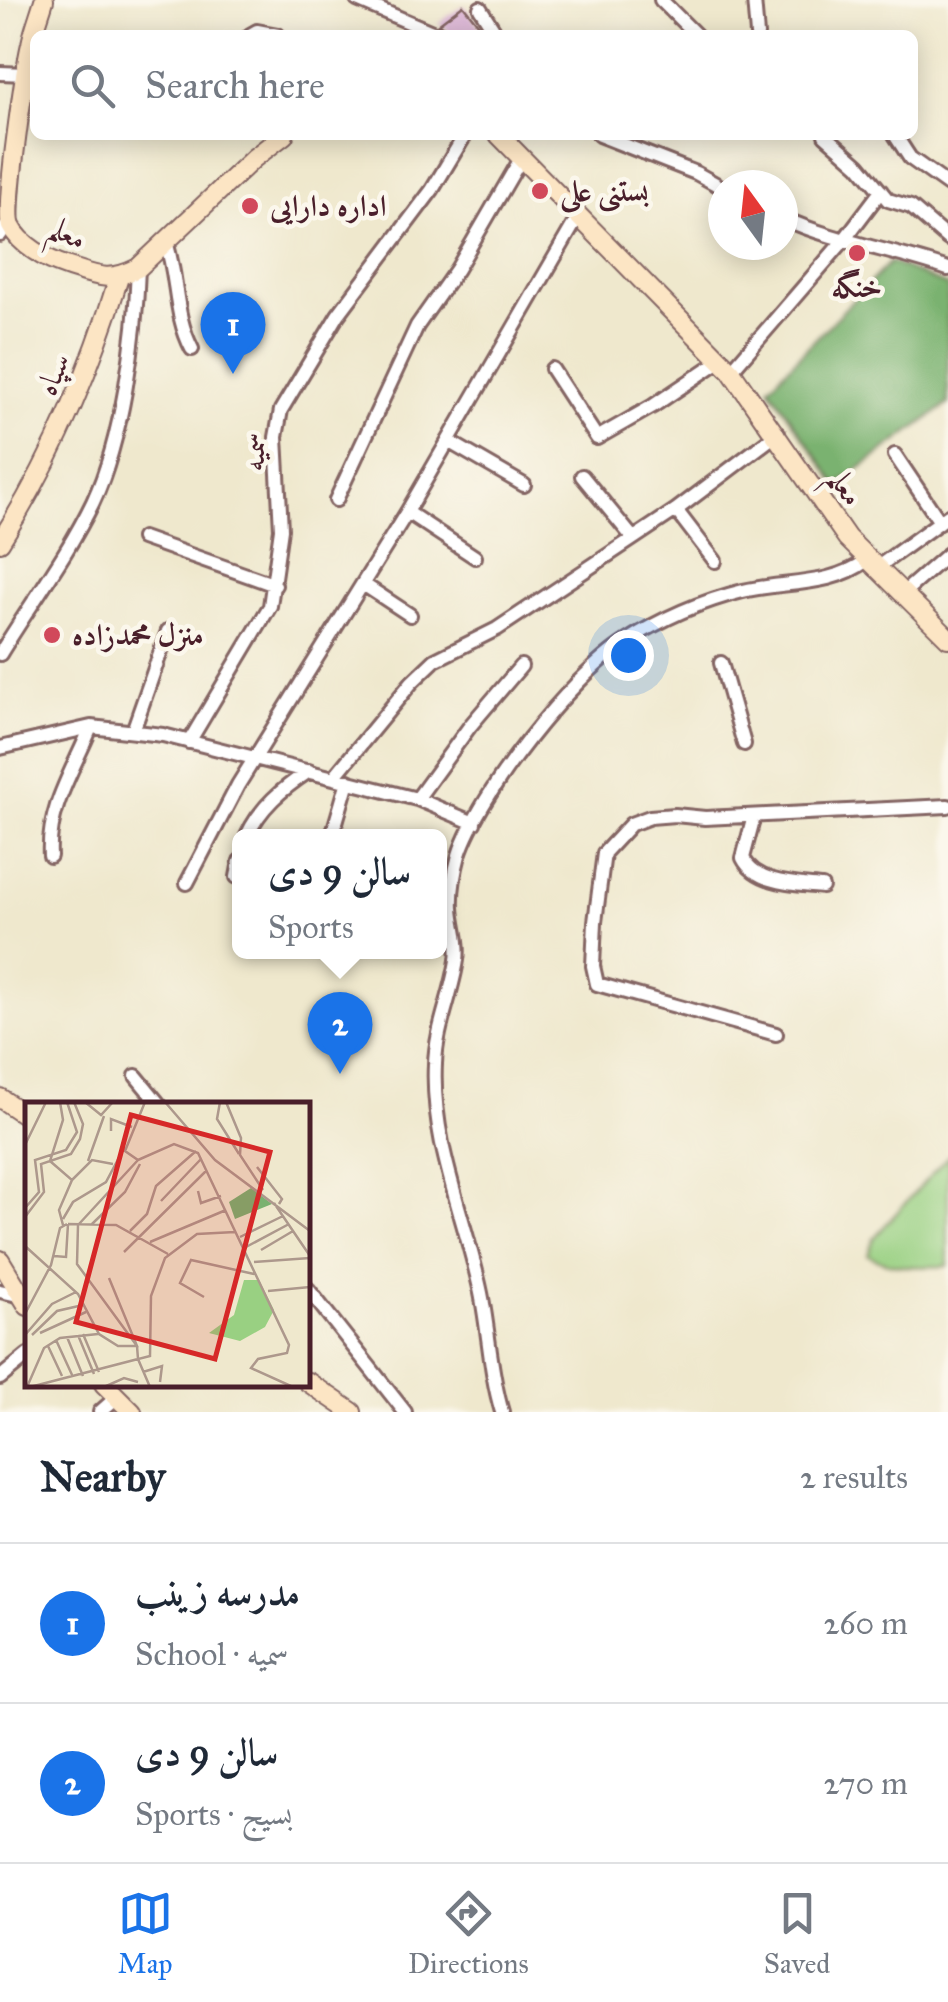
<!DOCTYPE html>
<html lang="en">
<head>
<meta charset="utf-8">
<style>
  body { margin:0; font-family:"IM FELL Great Primer",Amiri,serif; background:#f2f2f3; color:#1f2937 }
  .compass { position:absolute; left:708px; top:170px; width:90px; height:90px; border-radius:50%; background:#fff; box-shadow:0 5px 25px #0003; rotate:345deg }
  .you { position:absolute; left:628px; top:655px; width:35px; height:35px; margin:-25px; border:8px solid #fff; border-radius:50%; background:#1a73e8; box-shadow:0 0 0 15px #1a73e833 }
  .badge { display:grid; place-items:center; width:65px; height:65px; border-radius:50%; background:#1a73e8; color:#fff; font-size:32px; font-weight:700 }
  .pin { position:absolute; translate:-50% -82px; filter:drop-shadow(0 2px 5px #0008) }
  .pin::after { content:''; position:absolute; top:52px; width:35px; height:30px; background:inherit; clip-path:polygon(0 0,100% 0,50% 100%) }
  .popup { position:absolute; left:232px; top:829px; width:215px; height:130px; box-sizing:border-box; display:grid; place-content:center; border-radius:15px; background:#fff; filter:drop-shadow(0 2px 8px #0005); font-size:32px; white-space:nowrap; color:#747a83 }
  .popup b { font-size:38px; color:#1f2937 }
  .popup::after { content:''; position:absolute; left:50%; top:100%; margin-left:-20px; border:20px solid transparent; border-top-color:#fff }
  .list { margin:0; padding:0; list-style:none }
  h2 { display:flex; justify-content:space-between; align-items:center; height:130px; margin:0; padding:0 40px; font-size:42px }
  h2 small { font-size:32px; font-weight:400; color:#747a83 }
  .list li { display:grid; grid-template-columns:65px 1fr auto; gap:30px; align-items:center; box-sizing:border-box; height:160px; padding:0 40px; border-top:2px solid #e0e1e3 }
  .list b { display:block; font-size:38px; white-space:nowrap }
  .list p { margin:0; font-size:32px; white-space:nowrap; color:#747a83 }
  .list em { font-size:32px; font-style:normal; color:#747a83 }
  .icon { flex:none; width:55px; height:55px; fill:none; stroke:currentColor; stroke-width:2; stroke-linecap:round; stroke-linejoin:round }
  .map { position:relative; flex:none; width:948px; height:1412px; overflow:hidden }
  .search { position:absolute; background:#fff; box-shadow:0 5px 25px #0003; left:30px; right:30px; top:30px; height:110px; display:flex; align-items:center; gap:25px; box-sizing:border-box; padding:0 35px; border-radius:15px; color:#747a83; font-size:38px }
  .sheet { height:450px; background:#fff }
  nav { display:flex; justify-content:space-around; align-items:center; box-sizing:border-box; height:140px; border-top:2px solid #e0e1e3; background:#fff; font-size:28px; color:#747a83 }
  nav a { display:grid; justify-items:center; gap:5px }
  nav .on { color:#1a73e8 }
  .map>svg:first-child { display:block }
  .green { fill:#99d082; stroke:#727856; stroke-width:2.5 }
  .forest { fill:#7ab270; stroke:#62684e; stroke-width:2.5 }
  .building { fill:#d6a9d1 }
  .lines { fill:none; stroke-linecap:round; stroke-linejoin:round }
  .street-casing { stroke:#846564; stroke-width:18 }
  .secondary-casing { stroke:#846564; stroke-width:22 }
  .street { stroke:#fff; stroke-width:12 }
  .secondary { stroke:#fce5c4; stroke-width:18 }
  .poi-dot { fill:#d1495b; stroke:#fbf7ec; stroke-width:4 }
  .labels { text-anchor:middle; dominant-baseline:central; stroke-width:9; stroke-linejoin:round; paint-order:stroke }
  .poi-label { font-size:30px; font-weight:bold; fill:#4a1f2b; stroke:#fbf7ec; text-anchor:start }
  .street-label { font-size:30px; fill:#4a1f2b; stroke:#fbf7ec }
  .inset-road { fill:none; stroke:#ad988c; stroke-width:2.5 }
  .view { fill:#d62828; fill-opacity:0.15; stroke:#d62828; stroke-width:5 }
  .inset-edge { fill:none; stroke:#4a1f2b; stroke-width:5 }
</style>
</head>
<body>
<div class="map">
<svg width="948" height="1412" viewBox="0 0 948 1412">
  <rect width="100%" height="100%" fill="#fbf7ec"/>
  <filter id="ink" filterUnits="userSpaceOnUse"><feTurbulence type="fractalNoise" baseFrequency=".01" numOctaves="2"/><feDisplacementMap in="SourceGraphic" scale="20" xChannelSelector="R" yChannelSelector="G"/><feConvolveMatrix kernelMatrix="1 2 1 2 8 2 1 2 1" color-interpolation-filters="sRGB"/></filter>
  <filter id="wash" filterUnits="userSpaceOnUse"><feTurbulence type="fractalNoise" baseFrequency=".0048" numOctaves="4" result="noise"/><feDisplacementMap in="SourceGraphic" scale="40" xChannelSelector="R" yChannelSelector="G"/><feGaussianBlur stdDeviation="2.25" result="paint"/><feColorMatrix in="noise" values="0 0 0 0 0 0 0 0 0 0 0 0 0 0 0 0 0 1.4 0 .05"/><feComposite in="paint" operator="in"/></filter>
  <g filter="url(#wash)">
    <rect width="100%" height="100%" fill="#efe8cd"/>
    <!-- green -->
    <path class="green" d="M948,1156V1266C921,1267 892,1269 868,1255L874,1238Z"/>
    <!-- forest -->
    <path class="forest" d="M890,262L948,286V404L837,485L769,387Z"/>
    <g id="blocks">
      <!-- building -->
      <path class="building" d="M463,5L482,29L485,35H449L446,28L438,24Z"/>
    </g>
  </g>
  <g filter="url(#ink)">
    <use href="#blocks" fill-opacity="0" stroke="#846564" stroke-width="2.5"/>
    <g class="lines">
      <defs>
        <path id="street" d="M357,0L439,35
          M661,0L696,35
          M754,0L757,35
          M480,8L497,35
          M250,35L257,31L278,35
          M0,73L27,74
          M599,135L696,173L723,188
          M825,135L859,165L888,200L911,207L948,239
          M895,135L910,158L948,185
          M783,218C835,242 894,250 948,269
          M0,235L9,222
          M166,242C178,278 174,315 192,349
          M552,369L597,438L653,406L721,360
          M731,371L844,240L881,191
          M448,441L524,485
          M895,455L940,522
          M582,476L633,538
          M336,500L417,326L457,269L522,157
          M676,510L715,561
          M407,512L475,557
          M142,538L275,585
          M875,569L948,516
          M363,584L410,615
          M902,594L948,554
          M0,654C30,605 69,552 93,502C122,441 136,336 138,268
          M721,663L744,744
          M133,731L168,631
          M189,742L270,606L281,529L276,437L281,410L338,315L432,190L465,135
          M0,748L91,727L163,735L417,799L474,823
          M334,777L412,682L435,660L497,629L676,510L778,433
          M417,799L470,726L521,666
          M754,816L743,858C756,884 796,884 822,887
          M247,836C260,807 282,789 309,771
          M332,836L348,781
          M50,856C47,808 74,769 91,727
          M237,877L240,861
          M187,883L238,785L407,512L578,217
          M776,1034L597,984L593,966L595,922L604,853L631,824L650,817L675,815L705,818L948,806
          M136,1076L159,1104
          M308,1289L405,1412
          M0,1291L22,1296
          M0,1378L28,1355
          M100,1412L117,1397
          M502,1412C490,1373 489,1332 481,1293C465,1216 431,1143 435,1064C436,1028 452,995 457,960C460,943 453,925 452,908C451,892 455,870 459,855C479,793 571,677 625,642C661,619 702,601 743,591C784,581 832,587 867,560"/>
        <path id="secondary" d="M44,0C40,14 34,29 31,44C25,70 4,209 11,226C20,245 47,260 66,266C97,276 108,283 138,268L254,158L284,135
          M499,135L731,371L847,538L948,638
          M0,542C52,461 91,368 119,277
          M0,1098L28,1117
          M0,1260L28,1306
          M308,1382L352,1412
          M104,1384L132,1412"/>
      </defs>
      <!-- street casing -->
      <use href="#street" class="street-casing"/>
      <!-- secondary casing -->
      <use href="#secondary" class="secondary-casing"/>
      <!-- street -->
      <use href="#street" class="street"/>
      <!-- secondary -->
      <use href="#secondary" class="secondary"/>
    </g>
  </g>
  <!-- markers -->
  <g class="poi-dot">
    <circle cx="540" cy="191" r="10"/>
    <circle cx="250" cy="206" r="10"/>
    <circle cx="857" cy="253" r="10"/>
    <circle cx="52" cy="635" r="10"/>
  </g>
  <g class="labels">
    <!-- poi labels -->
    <g class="poi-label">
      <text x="560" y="191">بستنی علی</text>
      <text x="270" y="206">اداره دارایی</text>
      <text x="857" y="287" text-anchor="middle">خنگه</text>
      <text x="72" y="635">منزل محمدزاده</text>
    </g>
    <!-- street labels -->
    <g class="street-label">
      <text transform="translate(68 233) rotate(26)">معلم</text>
      <text transform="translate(53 374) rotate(-67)">سپاه</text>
      <text transform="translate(254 452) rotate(-90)">سمیه</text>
      <text transform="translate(846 487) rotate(56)">معلم</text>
    </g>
  </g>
  <!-- overview -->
  <g transform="translate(25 1102)">
    <rect width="285" height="285" fill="#efe8cd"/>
    <path d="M219,178H234L249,208L240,225L215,239L184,231L209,213Z" fill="#99d082"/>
    <path d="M226,86L247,102L210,117L204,100Z" fill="#7ab270"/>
    <path class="inset-road" d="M35,0L38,18L25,59L47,78L34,108L38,123M60,0L76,13L88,0M120,0L100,49L113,58L149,42L173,51L264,243L262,251L233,257L226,266L268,285M140,0L190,58L285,129M195,0L192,17L214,52M201,0L216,36L215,53L238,88M86,29V17L107,25M0,43L21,0M63,59L79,14M232,65L257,97L254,102M47,78L67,58L88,62M173,89L176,101L196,94M136,99L176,57M249,101L285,154M0,106L14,90L10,58L41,48L52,30L42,0M0,115L19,90L16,62L46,52L55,37L58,22L49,0M38,117L48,100L81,80L99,46M43,122L91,123L143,152M54,122L113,58M67,122L100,90L115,62M105,129L122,112L131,84L171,49M215,135L258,114M125,140L201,108M0,144L53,192L74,232L93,244H112L84,176M221,145L264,122M236,148L268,129M99,150L182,68M29,154L41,155L43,122M229,160L285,156M243,189L285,185M179,195L155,181L166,158L229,172M0,212L26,163L35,126L42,122M15,231L61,210M58,232L74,270M0,233L27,202L51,190M7,233L32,209L58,203M53,233L69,272M42,235L58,274M31,238L48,275M23,244L37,274M118,270L137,264L135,280M2,285L19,246L35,236L73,232M5,285L113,257L112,244L52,162L53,123M79,285L99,276L113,280M125,285L113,257L125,254L126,194L140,156L172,132L210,130"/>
    <path class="view" d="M106,13L245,50L190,257L51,220Z"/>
    <rect width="285" height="285" class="inset-edge"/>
  </g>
</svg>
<svg class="compass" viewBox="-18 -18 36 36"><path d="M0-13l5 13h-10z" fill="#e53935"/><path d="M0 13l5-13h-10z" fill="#747a83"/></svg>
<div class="you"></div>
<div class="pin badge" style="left:233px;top:374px">1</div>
<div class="pin badge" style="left:340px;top:1074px">2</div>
<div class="popup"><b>سالن 9 دی</b>Sports</div>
<div class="search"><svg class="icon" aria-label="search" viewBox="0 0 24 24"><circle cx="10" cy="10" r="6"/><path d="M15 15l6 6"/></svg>Search here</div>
</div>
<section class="sheet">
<h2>Nearby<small>2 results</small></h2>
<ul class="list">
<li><span class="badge">1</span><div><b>مدرسه زینب</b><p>School · سمیه</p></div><em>260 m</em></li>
<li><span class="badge">2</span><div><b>سالن 9 دی</b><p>Sports · بسیج</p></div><em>270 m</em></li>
</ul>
</section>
<nav>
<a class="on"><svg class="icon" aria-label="map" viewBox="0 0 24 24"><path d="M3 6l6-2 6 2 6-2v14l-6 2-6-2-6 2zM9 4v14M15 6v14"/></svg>Map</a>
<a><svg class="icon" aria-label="directions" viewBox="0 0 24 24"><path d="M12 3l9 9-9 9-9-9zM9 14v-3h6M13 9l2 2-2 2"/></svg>Directions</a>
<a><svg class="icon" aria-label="saved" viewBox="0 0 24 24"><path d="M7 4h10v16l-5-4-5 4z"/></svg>Saved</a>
</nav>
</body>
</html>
